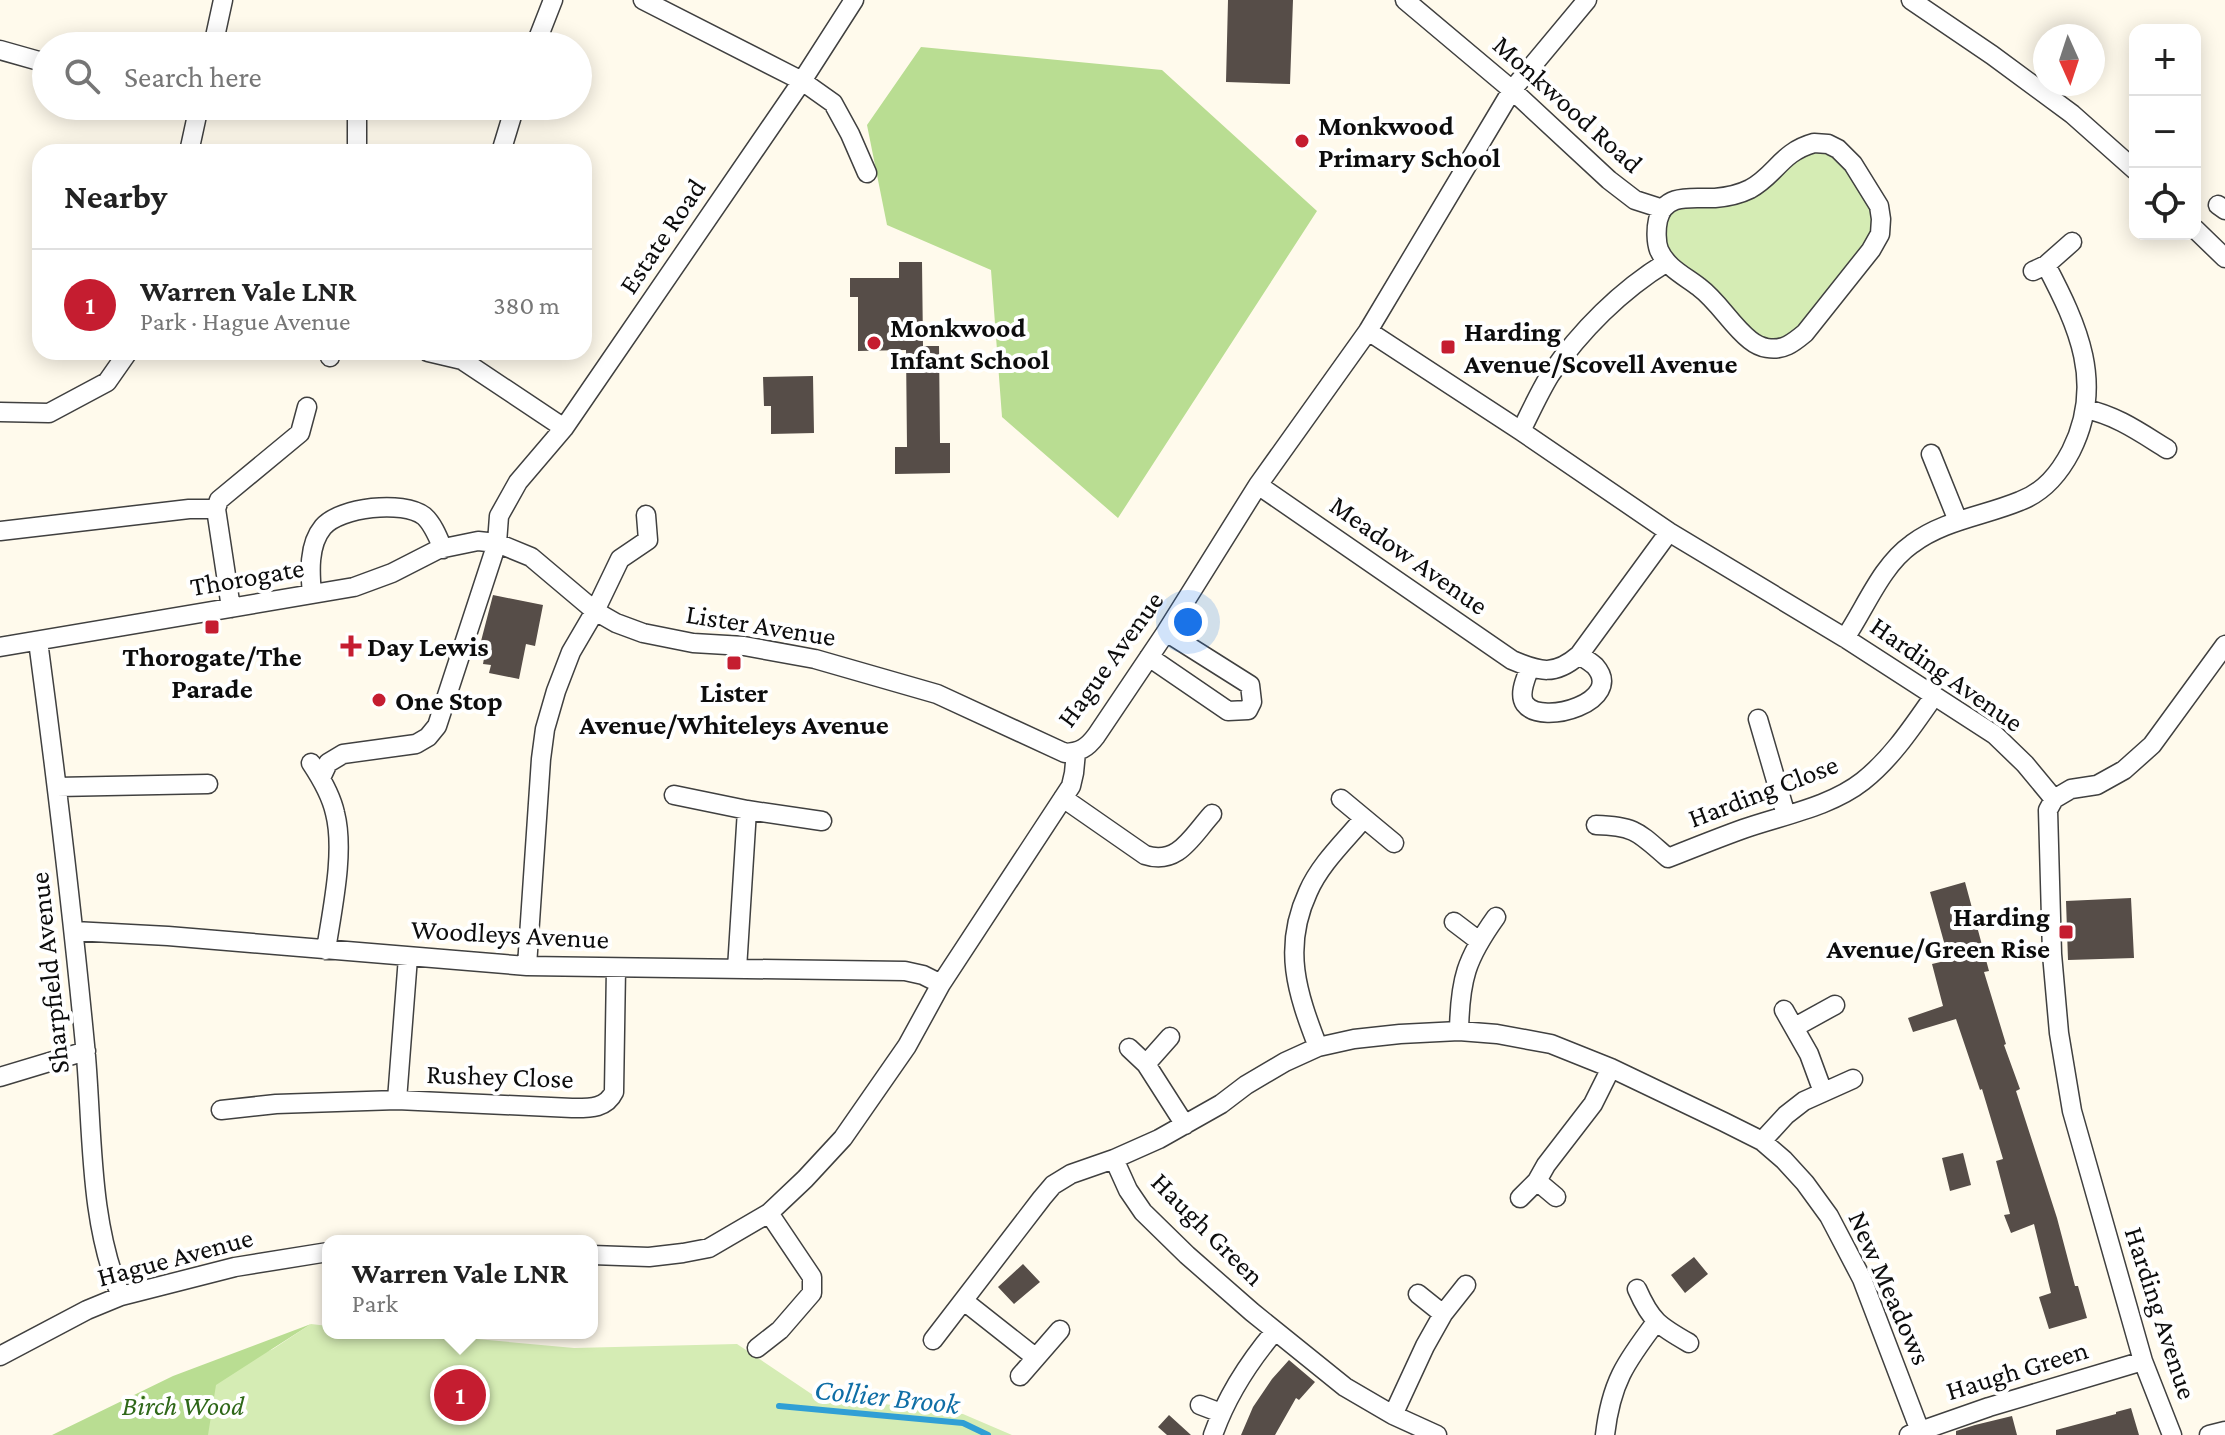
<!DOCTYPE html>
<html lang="en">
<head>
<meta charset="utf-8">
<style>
  body { margin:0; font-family:"Crimson Pro",serif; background:#f2f2f2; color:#222 }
  .controls { position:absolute; right:24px; top:24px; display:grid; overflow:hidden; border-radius:16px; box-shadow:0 4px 20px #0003 }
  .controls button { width:72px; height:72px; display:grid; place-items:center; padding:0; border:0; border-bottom:2px solid #e0e0e0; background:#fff; color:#222; font:40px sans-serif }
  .compass { position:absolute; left:2033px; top:24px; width:72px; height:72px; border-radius:50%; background:#fff; box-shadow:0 4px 20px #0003; rotate:177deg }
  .you { position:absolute; left:1188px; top:622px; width:28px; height:28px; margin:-20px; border:6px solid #fff; border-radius:50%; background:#1a73e8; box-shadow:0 0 0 12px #1a73e833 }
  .badge { display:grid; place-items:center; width:52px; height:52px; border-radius:50%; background:#c51d30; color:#fff; font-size:26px; font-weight:700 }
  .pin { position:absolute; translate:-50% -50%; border:4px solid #fff; box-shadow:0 2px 8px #0006 }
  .popup { position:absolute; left:322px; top:1235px; width:276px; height:104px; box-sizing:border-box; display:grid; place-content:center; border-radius:16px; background:#fff; filter:drop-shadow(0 2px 6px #0005); font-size:26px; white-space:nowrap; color:#767676 }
  .popup b { font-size:30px; color:#222 }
  .popup::after { content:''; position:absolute; left:50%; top:100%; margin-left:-16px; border:16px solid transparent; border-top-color:#fff }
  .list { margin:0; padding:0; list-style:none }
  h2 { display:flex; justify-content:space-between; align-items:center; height:104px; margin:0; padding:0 32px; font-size:34px }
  h2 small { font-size:26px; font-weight:400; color:#767676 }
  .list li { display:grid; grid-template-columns:52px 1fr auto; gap:24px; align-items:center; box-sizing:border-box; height:112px; padding:0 32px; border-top:2px solid #e0e0e0 }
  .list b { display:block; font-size:30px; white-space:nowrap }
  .list p { margin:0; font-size:26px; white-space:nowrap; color:#767676 }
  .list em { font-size:26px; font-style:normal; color:#767676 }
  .icon { flex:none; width:44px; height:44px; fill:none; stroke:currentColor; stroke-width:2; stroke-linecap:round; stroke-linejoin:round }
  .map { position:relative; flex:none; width:2225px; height:1435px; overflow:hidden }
  .search { position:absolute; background:#fff; box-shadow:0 4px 20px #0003; left:32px; top:32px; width:560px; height:88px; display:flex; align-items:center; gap:20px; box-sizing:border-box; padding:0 28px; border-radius:44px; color:#767676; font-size:30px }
  .panel { position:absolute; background:#fff; box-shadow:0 4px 20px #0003; left:32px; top:144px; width:560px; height:216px; border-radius:24px }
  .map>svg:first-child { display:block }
  .green { fill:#d5ecb4 }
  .forest { fill:#b9dd92 }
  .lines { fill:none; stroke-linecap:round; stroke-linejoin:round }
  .stream { stroke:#309fd5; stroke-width:6 }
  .building { fill:#564d48 }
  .minor-casing { stroke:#404040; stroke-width:21 }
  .minor { stroke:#fff; stroke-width:18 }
  .poi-dot { fill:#c51d30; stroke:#fff; stroke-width:3 }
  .labels { text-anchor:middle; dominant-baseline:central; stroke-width:8; stroke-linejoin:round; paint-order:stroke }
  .street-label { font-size:28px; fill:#0d0d0d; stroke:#fff }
  .poi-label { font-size:28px; font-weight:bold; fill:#0d0d0d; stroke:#fff; text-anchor:start }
  .park-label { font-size:28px; font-style:italic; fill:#2f6819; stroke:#fff }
  .water-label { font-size:30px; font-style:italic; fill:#0f6ea6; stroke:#fff }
</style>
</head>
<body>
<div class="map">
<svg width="2225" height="1435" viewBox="0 0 2225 1435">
  <rect width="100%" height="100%" fill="#fffaec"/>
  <!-- green -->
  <path class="green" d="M1828,144L1881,219L1805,333L1765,348L1667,262L1663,209L1714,198L1766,177Z
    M311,1324L328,1326V1333H411L574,1348L737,1344L813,1395L963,1414L1012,1435H67L273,1349Z"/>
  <!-- forest -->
  <path class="forest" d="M921,47L1162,70L1317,211L1118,518L1002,417L991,270L887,225L867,125Z
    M311,1324L216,1385L208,1435H52L173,1376Z"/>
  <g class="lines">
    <!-- stream -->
    <path class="stream" d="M779,1406L963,1423L988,1435"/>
  </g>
  <!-- building -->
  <path class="building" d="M1228,0H1293L1290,84L1226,82Z
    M899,262H922L923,346H939L940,443H950V473L895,474V447H907L906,350L858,351V297H850V278H899Z
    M813,376L814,433L771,434V406H764L763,377Z
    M493,595L543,605L535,646L526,644L519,679L489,673L491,665L483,664L486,647L480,645Z
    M1965,882L1989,971L1984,972L2006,1044L2004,1045L2020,1089L2016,1091L2057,1218L2075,1286H2078L2087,1318L2049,1329L2039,1297L2051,1293L2034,1224L2011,1233L2004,1215L2010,1214L1996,1161L2003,1159L1982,1089L1980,1090L1956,1019L1913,1032L1908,1018L1943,1006L1932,964L1949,960L1930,892Z
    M2131,898L2134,958L2068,960L2066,901Z
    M1963,1153L1971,1185L1950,1191L1942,1158Z
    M1694,1257L1708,1274L1685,1293L1671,1275Z
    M1023,1264L1040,1282L1014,1304L998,1287Z
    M1289,1360L1315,1382L1299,1400L1296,1398L1275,1435H1241L1253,1407L1272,1379Z
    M2131,1408L2139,1435H2056V1430L2116,1414V1412Z
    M1169,1415L1191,1435H1167L1158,1427Z
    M2012,1416L2017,1435H1956V1431L1975,1425Z"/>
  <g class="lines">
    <defs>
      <path id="minor" d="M643,0L802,81L833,103L850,134L867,173
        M1405,0L1512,90L1609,180L1635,200L1663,209
        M1911,0L1992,55L2072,114L2135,170
        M213,46L223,0
        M535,46L553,0
        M0,50L46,63
        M1814,143L1828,144L1838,149L1853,164L1879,206L1881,219L1880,234L1871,250L1805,333C1793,343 1783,351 1767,348C1761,347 1755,344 1750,340C1731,325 1719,302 1699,287C1685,276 1667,268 1659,250C1656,242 1656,229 1658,220C1665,192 1693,199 1715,198C1727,197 1740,194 1750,189C1776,175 1781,152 1814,143Z
        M189,152L199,106
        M357,152V106
        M501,152L515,106
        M2218,205L2225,210
        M2195,229L2225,258
        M2033,271L2046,265L2072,242
        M1368,331L1521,431L1669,532L1845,638L1995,735L2025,764L2054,799
        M428,352L462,360L564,428
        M330,357L331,352
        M2085,409C2116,415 2141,433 2167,449
        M0,412L49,413L107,382L128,352
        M1521,431C1530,413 1539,393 1550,375C1580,331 1621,290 1667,262
        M1931,454L1958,521
        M1258,485L1512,660C1540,672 1555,676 1579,655L1669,532
        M0,531L189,509H216
        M312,594C310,573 308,545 323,527C340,507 403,500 424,516C433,524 438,537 443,549
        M231,608L216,509L219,500L300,433L307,407
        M1845,638C1866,607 1881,566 1912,544C1944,520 1984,516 2020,501C2044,492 2059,474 2071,451C2105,384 2078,326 2046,265
        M38,641C56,776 72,910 85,1045C93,1127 88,1220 121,1296
        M0,647L354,587L392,573L439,549L478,541L497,543L531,557L595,611L616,623L643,633L693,643L744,646L815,659L937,694L1065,753C1080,752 1087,748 1096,736L1166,632L1258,485L1368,331L1512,90L1587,0
        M1149,657L1228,711L1248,710L1252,702L1250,685L1166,632
        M1530,667C1526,678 1518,694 1525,704C1542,727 1626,701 1595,666C1591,662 1584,658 1579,655
        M1758,719L1786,815
        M311,763C321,778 331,795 335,813C345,852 332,910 326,950
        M321,778L328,763L343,754L416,744L428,737L437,726L497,543L499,516L518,482L564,428L802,81L854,0
        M57,787L208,784
        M674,795L747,810L822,821
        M1063,798L1145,855C1178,866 1192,836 1212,814
        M1341,799L1394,843
        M2054,799L2048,810L2052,954L2059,1033L2072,1111L2143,1361L2172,1435
        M2054,799L2071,789L2097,785L2124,770L2152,745L2225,645
        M1596,825C1636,826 1639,833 1668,858C1693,848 1718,838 1743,829C1783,815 1830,807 1863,781C1892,758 1913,726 1934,696
        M1454,922L1479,941
        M74,931L168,936L527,966L905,971L923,975L941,984
        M527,966L541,759L545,729L556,691L571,652L595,611L620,559L648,540L646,515
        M737,969L747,810
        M1784,1010L1809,1054L1823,1092
        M1795,1027L1835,1005
        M1459,1031C1460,979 1466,959 1496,917
        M1318,1047C1297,993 1282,948 1308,892C1320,864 1345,841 1364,818
        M1129,1048L1146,1064L1185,1125
        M1146,1064L1170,1037
        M0,1077L86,1051
        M397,1100L408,957
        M221,1110L276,1104L397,1100L572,1108C589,1108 606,1109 614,1092L616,968
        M1762,1141L1786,1115L1804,1101L1853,1079
        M1114,1159L1128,1190L1143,1212L1187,1255L1252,1312L1345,1387L1393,1415L1437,1435
        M1537,1181L1556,1197
        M1520,1198L1537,1181L1546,1165L1593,1104L1611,1068
        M592,1255L649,1257L683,1253L709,1248L769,1213L805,1179L843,1138L907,1046L941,984L1071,786L1074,773L1076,752
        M1637,1289C1651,1321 1659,1326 1689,1343
        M1418,1294L1443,1314
        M964,1301L1035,1357
        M933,1340L1042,1198L1053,1185L1071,1174L1114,1159L1159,1139L1221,1104L1246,1085L1285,1062L1318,1047L1354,1039L1400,1034L1459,1031L1497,1034L1551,1044L1611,1068L1724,1122L1762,1141L1784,1160L1805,1183L1829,1216L1862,1279L1920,1431
        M757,1348L780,1330L812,1293V1277L769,1213
        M0,1356L87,1310L121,1296L235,1267L328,1252
        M1020,1376L1060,1330
        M1200,1405L1221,1413
        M1393,1415L1425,1346L1443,1314L1466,1285
        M1213,1435C1227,1395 1248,1363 1275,1331
        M1605,1435C1611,1383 1625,1363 1656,1322
        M1909,1435L1989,1407L2143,1361
        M2209,1435L2225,1431"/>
    </defs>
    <!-- minor casing -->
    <use href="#minor" class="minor-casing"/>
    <!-- minor -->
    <use href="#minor" class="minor"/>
  </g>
  <!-- markers -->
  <g class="poi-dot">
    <circle cx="1302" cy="141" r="8"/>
    <circle cx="874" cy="343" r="8"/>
    <rect x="1440" y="339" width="16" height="16" rx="4"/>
    <rect x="204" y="619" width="16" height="16" rx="4"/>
    <path d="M347 634h8v8h8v8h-8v8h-8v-8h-8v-8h8z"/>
    <rect x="726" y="655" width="16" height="16" rx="4"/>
    <circle cx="379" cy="700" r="8"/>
    <rect x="2058" y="924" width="16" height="16" rx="4"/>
  </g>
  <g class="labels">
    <!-- street labels -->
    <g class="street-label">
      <text transform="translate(1568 104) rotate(42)">Monkwood Road</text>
      <text transform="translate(662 236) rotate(-56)">Estate Road</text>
      <text transform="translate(1409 555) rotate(35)">Meadow Avenue</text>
      <text transform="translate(247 577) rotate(-10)">Thorogate</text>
      <text transform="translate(761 625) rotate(9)">Lister Avenue</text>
      <text transform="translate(1110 659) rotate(-54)">Hague Avenue</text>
      <text transform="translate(1947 674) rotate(35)">Harding Avenue</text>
      <text transform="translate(1763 791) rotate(-21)">Harding Close</text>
      <text transform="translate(510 934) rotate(3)">Woodleys Avenue</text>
      <text transform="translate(49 973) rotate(-96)">Sharpfield Avenue</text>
      <text transform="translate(500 1076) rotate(2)">Rushey Close</text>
      <text transform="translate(1208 1229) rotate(45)">Haugh Green</text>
      <text transform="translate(175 1257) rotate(-15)">Hague Avenue</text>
      <text transform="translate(1890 1288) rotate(66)">New Meadows</text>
      <text transform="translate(2161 1313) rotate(72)">Harding Avenue</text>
      <text transform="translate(2017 1370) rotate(-17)">Haugh Green</text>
    </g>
    <!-- poi labels -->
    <g class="poi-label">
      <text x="1318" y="125">Monkwood<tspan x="1318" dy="32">Primary School</tspan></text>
      <text x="890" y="327">Monkwood<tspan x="890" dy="32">Infant School</tspan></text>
      <text x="1464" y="331">Harding<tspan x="1464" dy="32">Avenue/Scovell Avenue</tspan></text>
      <text x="367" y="646">Day Lewis</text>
      <text x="212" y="656" text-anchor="middle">Thorogate/The<tspan x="212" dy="32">Parade</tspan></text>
      <text x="734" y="692" text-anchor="middle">Lister<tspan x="734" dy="32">Avenue/Whiteleys Avenue</tspan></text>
      <text x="395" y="700">One Stop</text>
      <text x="2050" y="916" text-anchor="end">Harding<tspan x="2050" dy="32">Avenue/Green Rise</tspan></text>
    </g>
    <!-- park labels -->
    <g class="park-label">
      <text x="183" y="1405">Birch Wood</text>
    </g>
    <!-- water labels -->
    <g class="water-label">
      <text transform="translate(887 1396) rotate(6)">Collier Brook</text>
    </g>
  </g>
</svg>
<div class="controls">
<button>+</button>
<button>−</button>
<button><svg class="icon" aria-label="locate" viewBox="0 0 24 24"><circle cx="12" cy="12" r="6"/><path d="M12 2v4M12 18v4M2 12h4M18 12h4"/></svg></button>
</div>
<svg class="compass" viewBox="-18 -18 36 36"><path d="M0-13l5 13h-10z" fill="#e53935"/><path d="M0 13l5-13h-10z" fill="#767676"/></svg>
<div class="you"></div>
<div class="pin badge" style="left:460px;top:1395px">1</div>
<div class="popup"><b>Warren Vale LNR</b>Park</div>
<div class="search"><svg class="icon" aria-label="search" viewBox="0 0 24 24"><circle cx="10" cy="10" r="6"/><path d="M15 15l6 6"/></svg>Search here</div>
<section class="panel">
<h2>Nearby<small></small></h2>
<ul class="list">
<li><span class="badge">1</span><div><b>Warren Vale LNR</b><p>Park · Hague Avenue</p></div><em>380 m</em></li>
</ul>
</section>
</div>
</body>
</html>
